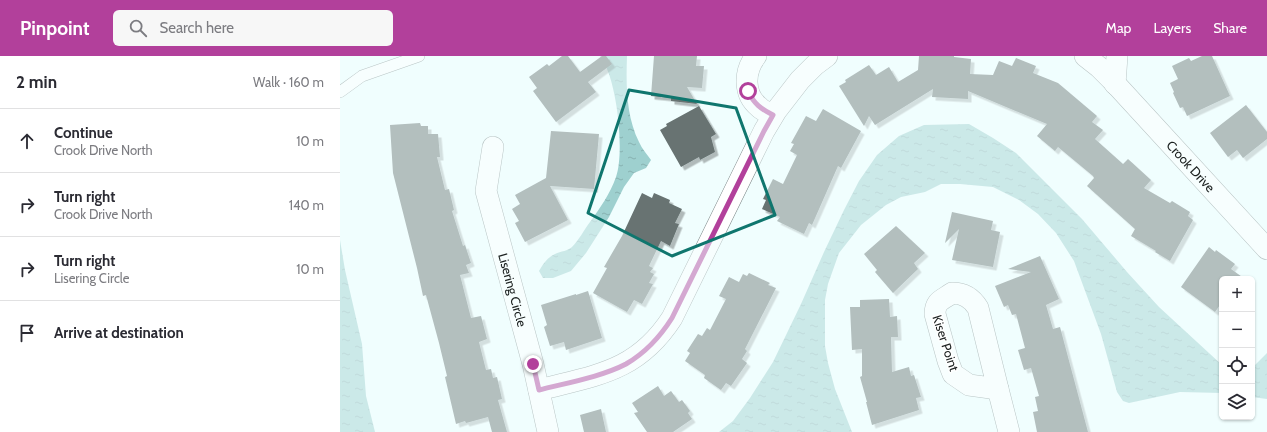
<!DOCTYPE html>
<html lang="en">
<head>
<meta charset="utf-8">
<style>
  body { margin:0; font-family:Cabin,sans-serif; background:#f7f7f7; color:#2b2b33 }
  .controls { position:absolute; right:12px; bottom:12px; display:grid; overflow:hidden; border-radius:6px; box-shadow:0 1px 3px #0004 }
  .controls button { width:36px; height:36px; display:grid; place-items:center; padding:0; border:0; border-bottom:1px solid #e1e1e2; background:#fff; color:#2b2b33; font:20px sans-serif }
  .stop { position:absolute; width:12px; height:12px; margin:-9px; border:3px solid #b2409b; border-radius:50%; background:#fff }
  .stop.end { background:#b2409b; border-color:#fff; box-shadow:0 1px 4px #0008 }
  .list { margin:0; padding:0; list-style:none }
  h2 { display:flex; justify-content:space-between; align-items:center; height:52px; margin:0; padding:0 16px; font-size:17px }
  h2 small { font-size:13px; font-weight:400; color:#7c7c81 }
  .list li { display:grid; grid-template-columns:26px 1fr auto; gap:12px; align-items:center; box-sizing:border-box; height:64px; padding:0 16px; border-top:1px solid #e1e1e2 }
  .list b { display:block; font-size:15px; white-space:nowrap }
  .list p { margin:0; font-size:13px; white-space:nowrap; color:#7c7c81 }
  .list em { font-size:13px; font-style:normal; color:#7c7c81 }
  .icon { flex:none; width:22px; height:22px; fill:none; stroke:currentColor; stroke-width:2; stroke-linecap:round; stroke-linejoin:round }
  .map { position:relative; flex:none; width:927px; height:376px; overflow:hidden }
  header { display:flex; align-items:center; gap:24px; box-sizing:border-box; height:56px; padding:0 20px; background:#b2409b; color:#fff }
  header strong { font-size:19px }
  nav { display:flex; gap:22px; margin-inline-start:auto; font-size:14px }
  .search { width:280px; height:36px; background:#f7f7f7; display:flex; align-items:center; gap:10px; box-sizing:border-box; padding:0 14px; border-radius:6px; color:#7c7c81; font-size:15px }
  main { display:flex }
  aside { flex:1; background:#fff }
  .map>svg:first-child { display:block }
  .water { fill:url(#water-ripples) }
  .building { fill:#677372; filter:url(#shadow) }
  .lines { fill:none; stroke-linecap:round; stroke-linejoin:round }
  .service-casing { stroke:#778383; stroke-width:12 }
  .minor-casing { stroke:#778383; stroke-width:22 }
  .service { stroke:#fff; stroke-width:11 }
  .minor { stroke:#fff; stroke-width:21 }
  .route { stroke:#b2409b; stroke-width:5 }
  .marked { fill:none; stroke:#0f766e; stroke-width:3; stroke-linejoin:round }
  .labels { text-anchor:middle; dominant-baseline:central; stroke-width:3; stroke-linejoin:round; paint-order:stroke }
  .street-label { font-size:13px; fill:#1c2120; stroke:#fff }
</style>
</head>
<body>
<header>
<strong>Pinpoint</strong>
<div class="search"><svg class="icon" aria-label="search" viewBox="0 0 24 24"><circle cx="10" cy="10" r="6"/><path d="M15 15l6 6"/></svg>Search here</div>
<nav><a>Map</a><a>Layers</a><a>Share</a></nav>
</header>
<main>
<aside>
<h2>2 min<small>Walk · 160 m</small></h2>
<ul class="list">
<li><svg class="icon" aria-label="ahead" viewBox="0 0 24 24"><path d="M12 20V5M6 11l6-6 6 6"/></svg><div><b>Continue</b><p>Crook Drive North</p></div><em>10 m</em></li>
<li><svg class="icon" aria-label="right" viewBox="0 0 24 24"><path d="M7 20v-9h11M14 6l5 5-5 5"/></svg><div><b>Turn right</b><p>Crook Drive North</p></div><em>140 m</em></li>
<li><svg class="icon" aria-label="right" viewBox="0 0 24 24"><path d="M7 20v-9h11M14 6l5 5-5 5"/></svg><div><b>Turn right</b><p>Lisering Circle</p></div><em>10 m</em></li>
<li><svg class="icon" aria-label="arrive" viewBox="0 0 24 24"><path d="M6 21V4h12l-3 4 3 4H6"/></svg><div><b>Arrive at destination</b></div></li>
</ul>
</aside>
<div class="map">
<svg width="927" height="376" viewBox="0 0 927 376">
  <defs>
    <pattern id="water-ripples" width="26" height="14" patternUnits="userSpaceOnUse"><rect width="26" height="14" fill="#9ed0cf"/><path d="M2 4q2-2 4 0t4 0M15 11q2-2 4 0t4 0" fill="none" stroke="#88b2b1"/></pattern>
    <filter id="shadow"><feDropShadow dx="3.5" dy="3.5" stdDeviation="0" flood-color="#0004"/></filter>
  </defs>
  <rect width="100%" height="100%" fill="#f0fefe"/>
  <!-- water -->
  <path class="water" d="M260,0H287C286,29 286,60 299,86C302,93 307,98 311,104L306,112L294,117L284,131L269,161L246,197L231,215L213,222H203L199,215C203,208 208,201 215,198C221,195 228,195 232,191C239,184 244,174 250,166C260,152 270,138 276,121C285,96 277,21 260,0Z
    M629,68L653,82L676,97L742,163L787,216L819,251L882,309V337L840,336L789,347L783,345L777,336L761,278L734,205L716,177L698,158L679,144L653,131L620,128H601L585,136L561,141L546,149L521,169L499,197L488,228L485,244V290L488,307L495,333L512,376H379L393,365L410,342L433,306L461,248L484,196L504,154L519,125L537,99L559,80L584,69Z
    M0,184L5,214L22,288L26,340L35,376H0Z
    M927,297V343L912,341V312Z"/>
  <!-- building -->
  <path class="building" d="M222,0H228L240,16L262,0H266L272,8L248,26L256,36L216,66L193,35L197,32L189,21L207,8L209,10Z
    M314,0H357L356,10H364L362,32L347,31L357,48L331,45V42L311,40Z
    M579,0H614V1L631,3L630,18L653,19L659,5L672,10L676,2L696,10L693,17L718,27L757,60L752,66L763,74L755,83L783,108L788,103L811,124L804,132L830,147L832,145L850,156L848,160L853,164L830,205L815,196L816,195L791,180L795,173L747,130L754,122L753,120L718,91L715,95L697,80L707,68L628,35V43L592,41L593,33L535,69L529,60L524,70L499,30L506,26L505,24L529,9L536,19L549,11L558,26L578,14Z
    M862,0H872L890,40L847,60L843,51L840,52L833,37L834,36L830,27L838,23L832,10L849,2L851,5Z
    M906,49L927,76V83L903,102L897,94L888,101L870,77Z
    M359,50L376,78L371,81L375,96L360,104L359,101L341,111L320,74L327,70L326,68Z
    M483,53L521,75L501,112L498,110L472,169L469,167L464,178L437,165L440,161L422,153L426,144L423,143L433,123L443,128L457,99L450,95L454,88L451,87L466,60L476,65Z
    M80,67L81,70H88V78H98L100,101H97L105,134L109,133L114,154L112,155L123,190L125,189L131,207L126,209L129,217L120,219L131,262L141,260L147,283L139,286L146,314L151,313L153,322L157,321L162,343L158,344L167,376H152L148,361L126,367L125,365L116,368L105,321L107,320L99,287L86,239L83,240L77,212L53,117L50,69Z
    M211,75L259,78L254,133L210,130L228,164L185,186L175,167L179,165L172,153L180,148L175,139L206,122Z
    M302,137L312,142L314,137L330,144L329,147L342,153L335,167L339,168L330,190L321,185L309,210L313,212L310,216L314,218L309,227L313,228L302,248L294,244L287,256L253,237L267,212L264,211L282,180Z
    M612,156L653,165L651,174L660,176L653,211L612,204L619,173L605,187Z
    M556,170L585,197L574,207L578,213L553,237L535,216L537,214L524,198Z
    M869,191L875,196L876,194L895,208L891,213L905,223H882V246L875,256L841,231Z
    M700,200L719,243L706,249L713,273L720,271L748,376H697L693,356L698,355L695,341L699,340L691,312L684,314L678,294L685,292L676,258L672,259L668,249L664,251L655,230L691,216L668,213Z
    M409,217L430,227L428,229L436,232L405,293L407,295L402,303L407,307L391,330L386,327L381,334L364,322L365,319L345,305L350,297L347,295L358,278L362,280L367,272L370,274L386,243L379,240L389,221L399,226L403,218L407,220Z
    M248,235L262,282L226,294L224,286L210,290L204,271L207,269L201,249L236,238V239Z
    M549,243L550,261L557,260L558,281H551L552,316L569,311L571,320L574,319L581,341L576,342L579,354L532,369L526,346H527L520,321L522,320V293L512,294L510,251H520V244Z
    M318,330L324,340L331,335L339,346L342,344L350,355L348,357L352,363L333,376H307L294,357L298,356L292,347Z
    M261,353L266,376H244L240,359Z"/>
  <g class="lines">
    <defs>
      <path id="service" d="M0,36L22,20L79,0"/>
      <g id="minor">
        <path d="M416,0C404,15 403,38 419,51C423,55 429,57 433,59"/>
        <path id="s1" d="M745,0L759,11L771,23L927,193"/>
        <path d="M775,28L777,0"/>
        <path id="s2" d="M153,91L146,135L193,308L208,376"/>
        <path d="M612,237C624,237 632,242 638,252L658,333L629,329L613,318L608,305L595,258C595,244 603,244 612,237Z"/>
        <path d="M658,333L669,376"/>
        <path d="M199,334C256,319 297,316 332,262L424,75L436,55L460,24L475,9L487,0"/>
      </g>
    </defs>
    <!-- service casing -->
    <use href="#service" class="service-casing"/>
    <!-- minor casing -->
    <use href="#minor" class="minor-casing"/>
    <!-- service -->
    <use href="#service" class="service"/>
    <!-- minor -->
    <use href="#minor" class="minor"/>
  </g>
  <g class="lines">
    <!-- route -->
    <path class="route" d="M193,308L199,334C226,327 261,321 286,308C305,297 320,281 332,262L424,75L433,59C421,53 414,48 408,35"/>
  </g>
  <!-- marked area -->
  <path d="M0 0H927V376H0ZM289,34L396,52L435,159L332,200L248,157Z" fill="#f0fefe" fill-opacity=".55" fill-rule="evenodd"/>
  <path class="marked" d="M289,34L396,52L435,159L332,200L248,157Z"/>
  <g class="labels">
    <!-- street labels -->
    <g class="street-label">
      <text stroke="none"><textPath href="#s1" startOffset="153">Crook Drive</textPath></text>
      <text stroke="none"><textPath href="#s2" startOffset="147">Lisering Circle</textPath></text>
      <text transform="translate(606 287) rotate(72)">Kiser Point</text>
    </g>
  </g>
</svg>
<div class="controls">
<button>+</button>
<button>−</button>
<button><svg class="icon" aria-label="locate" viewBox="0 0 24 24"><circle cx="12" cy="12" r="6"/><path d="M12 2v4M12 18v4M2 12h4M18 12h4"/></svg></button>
<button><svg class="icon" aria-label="layers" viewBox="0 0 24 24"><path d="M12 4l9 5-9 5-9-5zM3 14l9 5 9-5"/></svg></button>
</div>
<div class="stop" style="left:408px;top:35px"></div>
<div class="stop end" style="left:193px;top:308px"></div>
</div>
</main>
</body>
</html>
